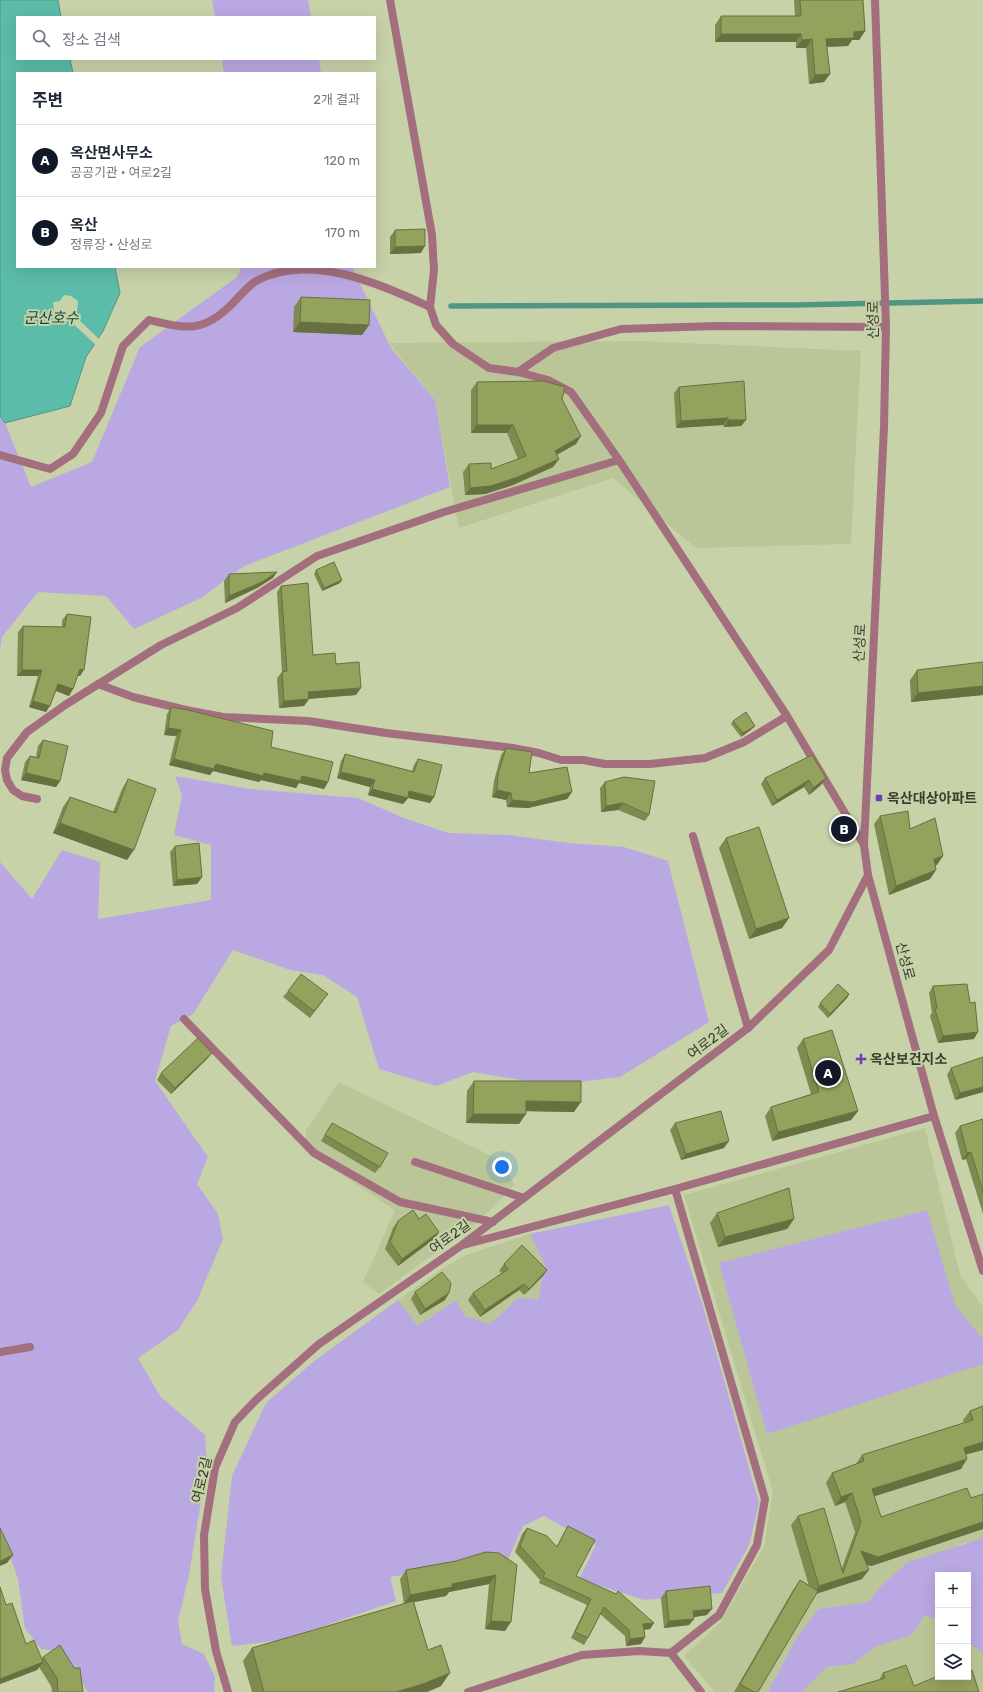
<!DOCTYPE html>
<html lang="ko">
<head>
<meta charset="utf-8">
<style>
  body { margin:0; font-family:Rubik,"Noto Sans KR",sans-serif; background:#f6f6f7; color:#1f2937 }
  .controls { position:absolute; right:12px; bottom:12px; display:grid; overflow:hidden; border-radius:0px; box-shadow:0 4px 16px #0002 }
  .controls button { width:36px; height:36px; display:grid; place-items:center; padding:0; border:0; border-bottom:1px solid #e0e1e3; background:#fff; color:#1f2937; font:20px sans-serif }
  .you { position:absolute; left:502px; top:1167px; width:14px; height:14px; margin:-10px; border:3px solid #fff; border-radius:50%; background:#1a73e8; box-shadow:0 0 0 6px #1a73e833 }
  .badge { display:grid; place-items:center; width:26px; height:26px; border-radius:50%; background:#111827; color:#fff; font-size:13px; font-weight:700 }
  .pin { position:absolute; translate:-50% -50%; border:2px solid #fff; box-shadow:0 1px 4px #0006 }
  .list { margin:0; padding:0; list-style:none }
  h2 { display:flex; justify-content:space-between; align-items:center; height:52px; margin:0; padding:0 16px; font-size:17px }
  h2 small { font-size:13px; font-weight:400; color:#747a83 }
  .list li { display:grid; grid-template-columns:26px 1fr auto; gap:12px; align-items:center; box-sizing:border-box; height:72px; padding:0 16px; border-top:1px solid #e0e1e3 }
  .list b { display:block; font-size:15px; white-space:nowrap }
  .list p { margin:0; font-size:13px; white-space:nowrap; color:#747a83 }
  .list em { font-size:13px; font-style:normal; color:#747a83 }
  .icon { flex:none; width:22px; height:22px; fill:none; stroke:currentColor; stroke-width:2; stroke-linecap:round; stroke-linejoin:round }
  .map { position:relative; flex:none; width:983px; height:1692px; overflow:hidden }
  .search { position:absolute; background:#fff; box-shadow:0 4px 16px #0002; left:16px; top:16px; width:360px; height:44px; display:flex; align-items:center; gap:10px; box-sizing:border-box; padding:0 14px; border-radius:0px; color:#747a83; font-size:15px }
  .panel { position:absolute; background:#fff; box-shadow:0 4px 16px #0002; left:16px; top:72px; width:360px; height:196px; border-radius:0px }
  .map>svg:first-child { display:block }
  .built { fill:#bbc698 }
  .green { fill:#baa8e2 }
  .water { fill:#5bbca9; stroke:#519684 }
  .pier { fill:#c7d2a9 }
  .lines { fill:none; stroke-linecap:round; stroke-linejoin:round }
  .stream { stroke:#519684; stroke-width:5.5 }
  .service { stroke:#a36e7e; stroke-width:8 }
  .minor { stroke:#a36e7e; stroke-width:8 }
  .tertiary { stroke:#a36e7e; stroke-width:8 }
  .wall { fill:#7e8b4f }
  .shaded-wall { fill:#677140 }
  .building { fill:#93a25c; stroke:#677140 }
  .poi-dot { fill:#6f3db4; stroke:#c7d2a9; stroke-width:1.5 }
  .labels { text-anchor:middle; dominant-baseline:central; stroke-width:4; stroke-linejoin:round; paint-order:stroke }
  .street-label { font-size:14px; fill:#3a3e2d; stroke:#c7d2a9 }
  .poi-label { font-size:14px; font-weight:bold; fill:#3a3e2d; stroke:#c7d2a9; text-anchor:start }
  .water-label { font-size:15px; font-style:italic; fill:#1b473e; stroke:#c7d2a9 }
</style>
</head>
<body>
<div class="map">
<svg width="983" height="1692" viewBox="0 0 983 1692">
  <rect width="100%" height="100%" fill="#c7d2a9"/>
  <!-- built -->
  <path class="built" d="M640,341L861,351L851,544L696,548L613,478L459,528L435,400L389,343Z
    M339,1082L500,1160L515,1185L473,1226L379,1294L363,1282L395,1210L305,1151L306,1130Z
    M925,1128L960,1275L983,1307V1538L958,1545L880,1587L869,1602L818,1609L796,1639L768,1692H715L684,1656L720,1623L764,1546L773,1492L684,1195Z
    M530,1234L545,1265L538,1299L518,1298L490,1324L465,1316L455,1300L418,1326L398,1300L437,1272L466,1255Z
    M925,1615L938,1620V1677H968V1642L983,1653V1692H802L827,1667L853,1664L877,1646L912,1635Z"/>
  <!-- green -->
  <path class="green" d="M212,0H308L311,17H215Z
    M222,59H319L321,73H224Z
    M241,267H352L391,348L435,400L450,487L244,566L201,598L134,629L106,596L38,592L2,637L0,650V416L5,423L31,487L92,462L140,347L237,277Z
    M175,776L251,789L358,798L404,818L448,833L508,835L569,843L624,847L668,861L709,1022L620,1077L551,1085L473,1072L436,1086L379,1069L357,997L323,975L290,970L233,950L193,1014L171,1026L155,1081L208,1157L197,1184L218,1214L223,1239L197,1301L178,1330L138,1358L160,1396L205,1435L207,1464L189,1575L178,1621L182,1644L204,1654L215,1677L214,1692H88L64,1652L41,1649L25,1628L18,1579L0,1527V862L32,899L62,850L100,862L98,919L211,900V845L174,835L182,795Z
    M669,1205L703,1306L759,1503L749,1545L722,1593L644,1600L579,1579L596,1545L544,1516L523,1526L506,1564L447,1567L390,1577L396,1601L283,1640L232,1646L221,1577L232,1476L266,1403L313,1362L398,1300L418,1326L456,1300L465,1316L490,1324L518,1298L538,1299L545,1265L530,1234Z
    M927,1210L955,1305L983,1339V1364L767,1434L719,1263Z
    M983,1538V1653L968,1642V1575H938V1620L925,1615L912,1635L877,1646L853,1664L827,1667L802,1692H768L796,1639L818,1609L869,1602L880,1587L908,1562Z"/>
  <!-- water -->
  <path class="water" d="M0,0H58L61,17H17V59H70L73,73H17V267H115L120,293L103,331L86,357L70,406L5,423L0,416Z"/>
  <!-- pier -->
  <path class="pier" d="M64,295L71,296L78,301L77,311L74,315L100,340L96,345L67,318L54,310L53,302L60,301Z"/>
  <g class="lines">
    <!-- stream -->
    <path class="stream" d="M451,306L796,305L983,301"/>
    <!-- service -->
    <path class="service" d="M390,0L432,235L434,270L430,307
      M184,1019L314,1153L400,1202L493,1222
      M415,1162L524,1198
      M0,1352L30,1347"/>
    <!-- minor -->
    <path class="minor" d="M518,372L553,348L621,329L716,326L886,327
      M0,455L50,469L73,454L101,413L123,346L149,320C187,329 203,333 232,304C239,297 248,286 256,281C309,252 381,284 430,307L436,325L453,344L489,368L518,372L548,380L571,392L619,460L787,716L864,845
      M98,684L133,697L186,710L223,717L308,721L386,733L513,748L539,753L561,760H583L605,764H650L705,758L744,742L787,716
      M37,799L22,796L13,790L7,780L5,770L7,758L27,732L65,705L161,645L237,608L317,556L444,512L619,460
      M693,836L748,1028
      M463,1245L675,1189L934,1116
      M671,1653L719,1615L757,1545L765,1499L675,1189
      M468,1692L582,1655L639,1651L671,1653L701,1692"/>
    <!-- tertiary -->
    <path class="tertiary" d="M875,0L886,327L884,427L864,845L868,875L934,1116L983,1271
      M228,1692L216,1651L205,1589L204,1535L215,1468L235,1422L257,1399L319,1344L462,1245L748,1028L829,950L868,875"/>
  </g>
  <!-- wall -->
  <path class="wall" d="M794,0H863L865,31L859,40H852L848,46L827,47L830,74L824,82L809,84L806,48H796V42H715V25L721,16H795L794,1Z
    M395,230L421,253L390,254V237Z
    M301,297L369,325L362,335L293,332L294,307Z
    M477,382L562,399L576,444L557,455L559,459L553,467L513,485L485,494L465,495L463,472L469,464L491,469L518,459L507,433H471V390Z
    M679,387L746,420L741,426L724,427L723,425L676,428L674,393Z
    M316,570L340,583L322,591L314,574Z
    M229,574L273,578L257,588L225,603L224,581Z
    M281,586L313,655L336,664L356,695L309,699L304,706L279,708L277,678L282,672L277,592Z
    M67,614L80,676L78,675L69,696L56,691L46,712L29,707L38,676H17L18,632L23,626L62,627V620Z
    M983,662V695L911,702L910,680L917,670Z
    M171,707L271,747L328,782L324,789L299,783L296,788L261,780L259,782L213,771L210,775L169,765L176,736L164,735L167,714Z
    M733,721L752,729L741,737L731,724Z
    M43,740L60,781L56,787L21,780L25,762L30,756L36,757L38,746Z
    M506,748L529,773L572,792L567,799L528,808L507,807L506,800L492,797L494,781L501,755Z
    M345,754L412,771L414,765L418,759L434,797L430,803L408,798L403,804L368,795L370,787L337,778L341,761Z
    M765,778H826L821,785L809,795L804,787L772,806L761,784Z
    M128,779L127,860L53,833L63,807L70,797L113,812L122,789Z
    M605,782L649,815L645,821L618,810L601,812L600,788Z
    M880,816L910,829L937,865H935L936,870L930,879L889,895L874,824Z
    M726,838L789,918L782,928L749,939L719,848Z
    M175,846L202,877L197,884L173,886L170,852Z
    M933,986L970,1003L974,1039L938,1043L930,1016L932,1013L929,993Z
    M288,991L323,1001L310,1018L283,997Z
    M849,994L847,998L828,1018L818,1007L820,1003Z
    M803,1039L858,1111L851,1120L772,1141L765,1116L771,1107L811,1094L797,1048Z
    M212,1053L207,1059L171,1094L157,1080L161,1073Z
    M951,1068L983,1092L955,1100L947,1075Z
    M474,1081L574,1112L526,1111L519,1124L466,1123L467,1091Z
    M983,1119V1214L966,1159L962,1160L955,1133L960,1126Z
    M332,1123L380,1167L375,1173L321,1141Z
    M675,1123L724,1148L681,1160L670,1130Z
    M717,1213L794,1219L787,1229L718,1247L710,1223Z
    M419,1219L439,1232L434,1239L398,1266L385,1249L393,1228L398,1221Z
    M504,1264L543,1276L524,1295L519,1290L480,1317L468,1300L473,1293L502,1273L499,1271Z
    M415,1292L445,1300L420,1315L411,1299Z
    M983,1406L961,1469L874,1496L881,1517L971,1498L983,1494V1529L871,1566L867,1565L862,1579L816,1594L758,1692H734L793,1590L800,1580L809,1586L791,1525L798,1516L842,1568L855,1532L845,1502L835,1506L826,1483L832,1473L856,1464L862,1455L964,1423L963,1420L970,1411Z
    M568,1526L576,1576L654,1623L650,1629L644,1630L645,1637L641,1644L626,1646L625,1636L600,1614L588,1638L584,1645L571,1638L587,1605L539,1583L540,1580L515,1552L522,1534L527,1528L557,1546L564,1532Z
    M499,1553L505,1631L485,1629L489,1584L449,1592L446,1596L414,1602L428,1650L441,1686L427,1692H252L243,1661L252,1648L404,1604L400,1579L406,1570Z
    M0,1587L6,1605L26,1644L41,1659L43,1657L83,1692H52L51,1686L39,1667L37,1670L0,1684Z
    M666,1591L707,1615L693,1617L694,1619L689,1625L664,1628L661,1598Z
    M883,1673L914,1686L946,1679L979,1692H838L879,1680Z"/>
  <!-- shaded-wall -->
  <path class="shaded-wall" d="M865,31L859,40H852L848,46L820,47L826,39L854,32Z
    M721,34H801L796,42H715Z
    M812,39L806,48H796L802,40Z
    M830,74L824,82L809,84L815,75Z
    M425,246L421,253L390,254L395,247Z
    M300,322L369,325L362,335L293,332Z
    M728,418L723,425L676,428L681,421Z
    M728,420H746L741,426L724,427Z
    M477,425H513L507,433H471Z
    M581,436L576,444L550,458L555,451Z
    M559,459L553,467L513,485L485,494L465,495L470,488Z
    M277,572L273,578L257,588L225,603L229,596Z
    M342,580L340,583L322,591L324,588Z
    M80,669L84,670L80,676L76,675Z
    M22,670H42L38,676H17Z
    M58,684L73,689L69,696L54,690Z
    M983,686V695L911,702L918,693Z
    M361,688L356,695L304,699L308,692Z
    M309,699L304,706L279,708L284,701Z
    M33,701L50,706L46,712L29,707Z
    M755,726L752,729L741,737L743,733Z
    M168,728L181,730L176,736L164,735Z
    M174,759L216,764L264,773L302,776L328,782L324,789L299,783L296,788L261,780L259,782L213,771L210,775L169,765Z
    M341,772L375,780L370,787L337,778Z
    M26,773L60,781L56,787L21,780Z
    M826,778L821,785L809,795L813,788Z
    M809,780L804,787L772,806L777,800Z
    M372,789L408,798L403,804L368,795Z
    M497,790L511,793L506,800L492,797Z
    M409,791L434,797L430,803L405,797Z
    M572,792L567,799L528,808L507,807L512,800Z
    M623,803L618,810L601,812L606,806Z
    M60,823L134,850L127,860L53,833Z
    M943,856L937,865L928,868L934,859Z
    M936,870L930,879L889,895L896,886Z
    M202,877L197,884L173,886L177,880Z
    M789,918L782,928L749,939L756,929Z
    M849,994L847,998L828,1018L830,1014Z
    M978,1032L974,1039L938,1043L943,1036Z
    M212,1053L207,1059L171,1094L175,1088Z
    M983,1087V1092L955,1100L960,1093Z
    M526,1101L581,1102L574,1112L519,1111Z
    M858,1111L851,1120L772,1141L778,1132Z
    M473,1114H526L519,1124L466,1123Z
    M729,1141L724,1148L681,1160L686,1154Z
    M971,1152L966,1159L962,1160L967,1153Z
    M794,1219L787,1229L718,1247L725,1237Z
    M439,1232L434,1239L398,1266L402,1259Z
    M547,1270L543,1276L524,1295L529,1289Z
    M524,1284L519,1290L480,1317L485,1310Z
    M449,1293L445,1300L420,1315L425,1309Z
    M983,1442V1450L957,1457L964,1448Z
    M967,1459L961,1469L866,1499L872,1489Z
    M852,1493L845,1502L835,1506L841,1497Z
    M983,1522V1529L871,1566L854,1560L861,1551Z
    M13,1555L7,1563L0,1566V1561Z
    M869,1570L862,1579L812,1595L819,1586Z
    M496,1575L489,1584L449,1592L446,1596L404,1604L410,1595L452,1584Z
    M712,1609L707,1615L688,1618L693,1611Z
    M694,1619L689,1625L664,1628L669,1621Z
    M491,1621L511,1622L505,1631L485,1629Z
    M654,1623L650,1629L639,1630L643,1624Z
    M645,1637L641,1644L626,1646L630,1639Z
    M43,1662L37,1670L0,1684V1679Z
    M450,1673L441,1686L427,1692H396Z"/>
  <!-- building -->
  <path class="building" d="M800,0H863L865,31L854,32V38L826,39L830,74L815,75L812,39L802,40L801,34H721V16H801Z
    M425,229V246L395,247V230Z
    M301,297L370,300L369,325L300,322Z
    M544,381L565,387L562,399L581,436L555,451L559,459L518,477L491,486L470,488L469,464L491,463V469L526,456L513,425H477V382Z
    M744,381L746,420H728V418L681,421L679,387Z
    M334,562L342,580L324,588L316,570Z
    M277,572L262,582L229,596V574Z
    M308,583L313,655L335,653L336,664L359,662L361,688L308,692L309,699L284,701L282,672L287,671L281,586Z
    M67,614L91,617L84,670L80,669L73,689L58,684L50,706L33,701L42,670H22L23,626L65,627Z
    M983,662V686L918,693L917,670Z
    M171,707L188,710L273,731L271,747L333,762L328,782L302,776L300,781L264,773L263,776L216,764L214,769L174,759L181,730L168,728Z
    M746,712L755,726L743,733L733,721Z
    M43,740L68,746L60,781L26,773L30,756L39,758Z
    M506,748L532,752L529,773L567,767L572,792L533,802L512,800L511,793L497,790L498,774Z
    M345,754L414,772L418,759L442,765L434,797L409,791L408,798L372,789L375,780L341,772Z
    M812,755L826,778L813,788L809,780L777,800L765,778Z
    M624,777L655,781L649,815L623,803L606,806L605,782Z
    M128,779L156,789L134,850L60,823L70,797L116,813Z
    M908,811L910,829L935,818L943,856L934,859L936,870L896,886L880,816Z
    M759,827L789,918L756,929L726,838Z
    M199,843L202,877L177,880L175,846Z
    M301,974L328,994L314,1011L288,991Z
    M838,984L849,994L830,1014L820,1003Z
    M967,984L970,1003L975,1002L978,1032L943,1036L935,1009L937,1008L933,986Z
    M832,1030L858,1111L778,1132L771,1107L819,1092L803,1039Z
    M198,1038L212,1053L175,1088L161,1073Z
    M983,1057V1087L960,1093L951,1068Z
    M474,1081H581V1102L526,1101V1114H473Z
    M721,1111L729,1141L686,1154L675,1123Z
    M983,1119V1192L971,1152L967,1153L960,1126Z
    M332,1123L388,1153L380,1167L325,1135Z
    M789,1188L794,1219L725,1237L717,1213Z
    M413,1210L419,1219L426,1214L439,1232L402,1259L390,1242L398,1221Z
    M522,1245L547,1270L529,1289L524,1284L485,1310L473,1293L508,1269L504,1264Z
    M442,1272L451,1283L449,1293L425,1309L415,1292Z
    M983,1406V1442L964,1448L967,1459L872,1489L881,1517L967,1488L971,1498L983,1494V1522L878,1557L861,1551L869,1570L819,1586L798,1516L824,1508L843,1573L861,1522L852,1493L841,1497L832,1473L864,1461L862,1455L973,1420L970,1411Z
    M568,1526L595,1540L576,1576L616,1594L618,1591L654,1623L643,1624L645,1637L630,1639L629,1630L604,1607L588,1638L575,1632L591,1599L543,1577L545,1573L520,1546L527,1528L547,1536L557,1547Z
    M0,1528L13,1555L0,1561Z
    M486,1552L499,1553L517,1565L511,1622L491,1621L496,1575L452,1584V1587L410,1595L406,1570L456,1561Z
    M800,1580L818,1591L758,1692H754L740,1684Z
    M710,1586L712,1609L693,1611L694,1619L669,1621L666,1591Z
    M0,1587L6,1605L12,1603L26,1644L34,1640L43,1662L0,1679Z
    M413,1601L428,1650L441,1645L450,1673L423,1684L396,1692H264L252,1648Z
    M60,1645L74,1668H80L83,1692H58L57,1678L43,1657Z
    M906,1665L914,1686L938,1676V1677H945L946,1679L952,1677H968V1671L972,1670L979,1692H838L885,1678L883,1673Z"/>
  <!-- markers -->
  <g class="poi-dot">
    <rect x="875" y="794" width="8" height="8" rx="2"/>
    <path d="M859 1053h4v4h4v4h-4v4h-4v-4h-4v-4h4z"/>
  </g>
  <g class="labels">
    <!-- street labels -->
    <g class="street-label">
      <text transform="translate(873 320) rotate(-90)">산성로</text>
      <text transform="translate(860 643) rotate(-87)">산성로</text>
      <text transform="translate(905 961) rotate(75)">산성로</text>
      <text transform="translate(708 1042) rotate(-37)">여로2길</text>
      <text transform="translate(450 1237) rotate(-36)">여로2길</text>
      <text transform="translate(202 1480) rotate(-77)">여로2길</text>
    </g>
    <!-- poi labels -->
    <g class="poi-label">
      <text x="887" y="798">옥산대상아파트</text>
      <text x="870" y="1059">옥산보건지소</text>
    </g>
    <!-- water labels -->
    <g class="water-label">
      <text x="51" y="318">군산호수</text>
    </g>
  </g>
</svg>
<div class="controls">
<button>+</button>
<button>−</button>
<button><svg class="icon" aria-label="layers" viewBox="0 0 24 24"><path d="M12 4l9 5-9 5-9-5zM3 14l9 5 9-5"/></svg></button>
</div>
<div class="you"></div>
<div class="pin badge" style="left:828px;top:1073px">A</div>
<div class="pin badge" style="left:844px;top:829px">B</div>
<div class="search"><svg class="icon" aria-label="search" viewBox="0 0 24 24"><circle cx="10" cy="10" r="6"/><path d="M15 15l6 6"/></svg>장소 검색</div>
<section class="panel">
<h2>주변<small>2개 결과</small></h2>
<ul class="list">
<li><span class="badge">A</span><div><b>옥산면사무소</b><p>공공기관 · 여로2길</p></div><em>120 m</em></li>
<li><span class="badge">B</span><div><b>옥산</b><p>정류장 · 산성로</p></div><em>170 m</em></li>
</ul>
</section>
</div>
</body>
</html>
